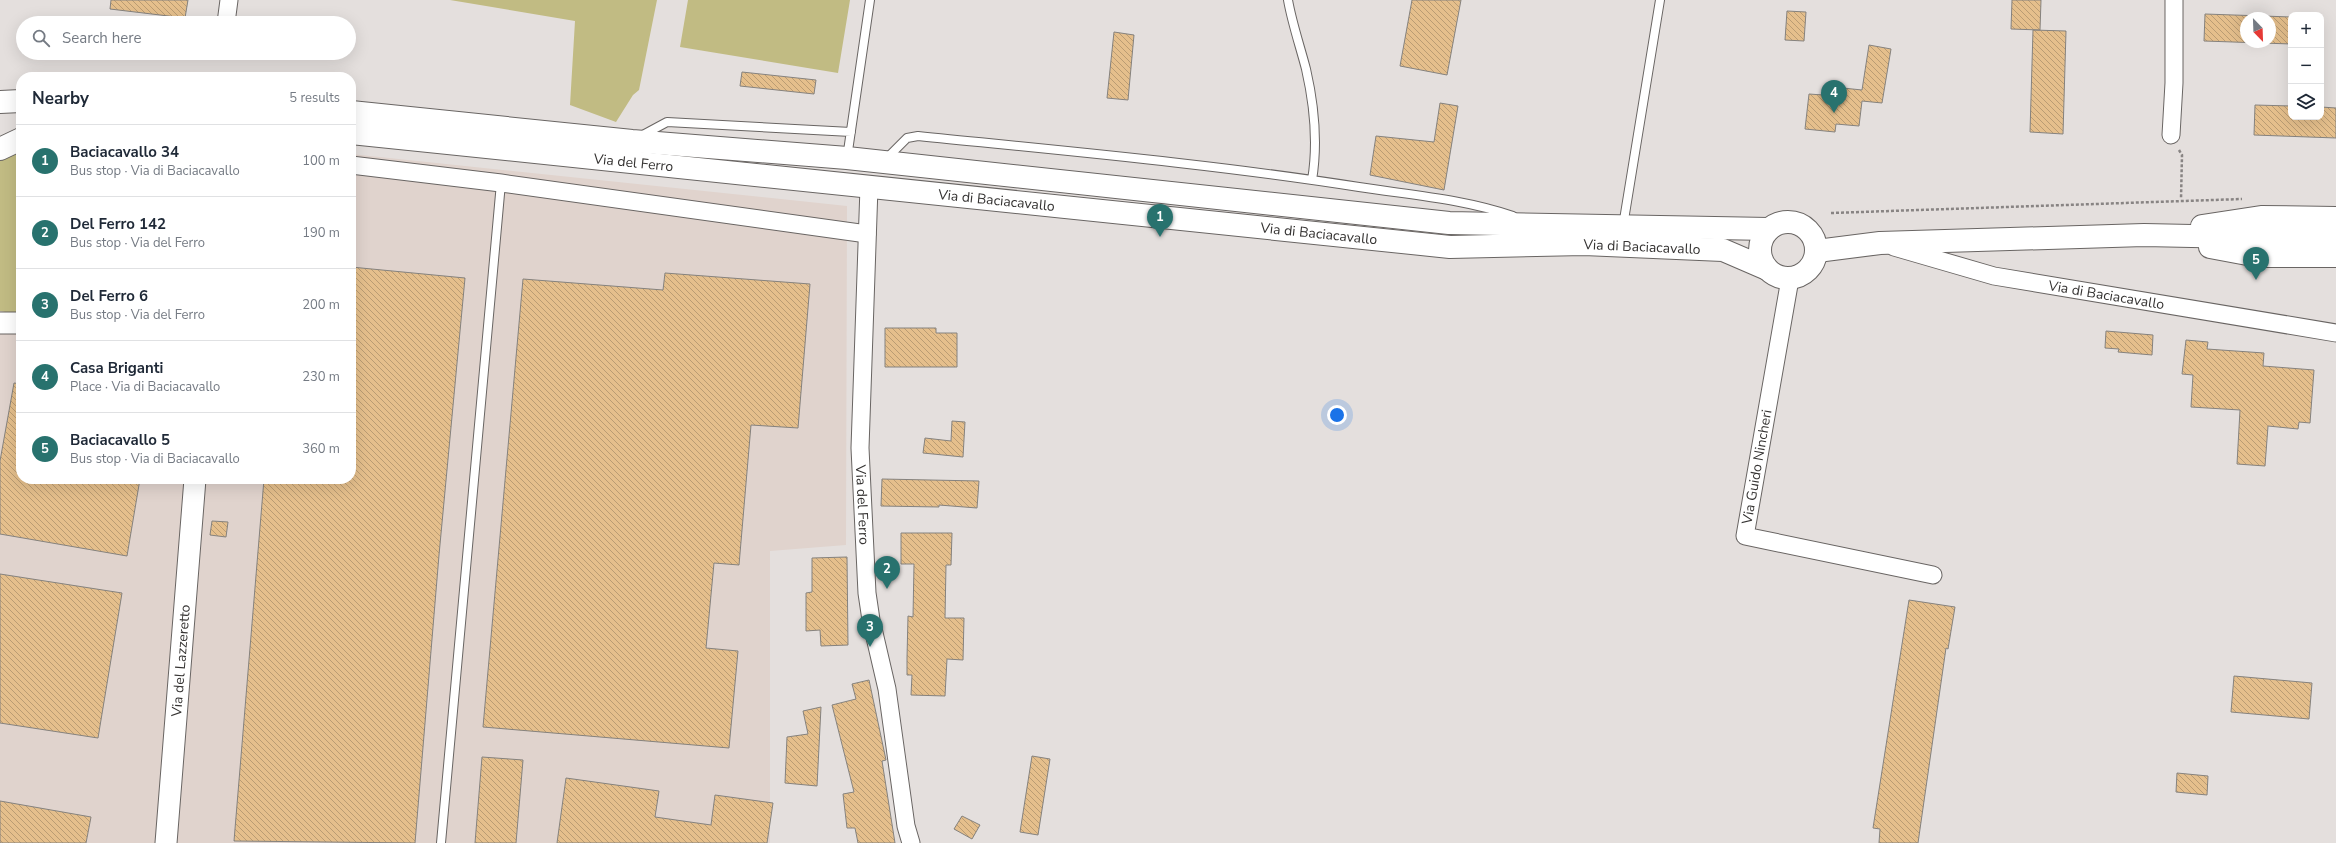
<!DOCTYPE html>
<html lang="en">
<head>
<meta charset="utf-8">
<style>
  body { margin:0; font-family:"Nunito Sans",sans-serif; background:#f2f2f3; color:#1f2937 }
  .controls { position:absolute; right:12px; top:12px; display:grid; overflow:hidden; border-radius:8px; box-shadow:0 4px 16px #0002 }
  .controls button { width:36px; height:36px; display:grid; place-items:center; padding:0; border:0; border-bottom:1px solid #e0e1e3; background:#fff; color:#1f2937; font:20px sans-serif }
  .compass { position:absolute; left:2240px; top:12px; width:36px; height:36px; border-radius:50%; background:#fff; box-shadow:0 4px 16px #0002; rotate:157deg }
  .you { position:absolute; left:1337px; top:415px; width:14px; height:14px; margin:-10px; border:3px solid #fff; border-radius:50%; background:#1a73e8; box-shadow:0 0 0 6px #1a73e833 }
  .badge { display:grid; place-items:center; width:26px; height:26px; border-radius:50%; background:#28726e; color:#fff; font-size:13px; font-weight:700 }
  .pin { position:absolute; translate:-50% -33px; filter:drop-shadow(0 1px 2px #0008) }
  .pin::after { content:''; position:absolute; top:21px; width:14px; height:12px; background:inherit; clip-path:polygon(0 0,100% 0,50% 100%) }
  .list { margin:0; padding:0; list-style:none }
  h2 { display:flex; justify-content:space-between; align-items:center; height:52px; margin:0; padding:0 16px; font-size:17px }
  h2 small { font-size:13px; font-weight:400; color:#747a83 }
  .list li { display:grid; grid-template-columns:26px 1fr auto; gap:12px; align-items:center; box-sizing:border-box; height:72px; padding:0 16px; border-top:1px solid #e0e1e3 }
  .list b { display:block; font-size:15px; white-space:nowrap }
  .list p { margin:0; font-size:13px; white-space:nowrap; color:#747a83 }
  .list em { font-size:13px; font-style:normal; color:#747a83 }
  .icon { flex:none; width:22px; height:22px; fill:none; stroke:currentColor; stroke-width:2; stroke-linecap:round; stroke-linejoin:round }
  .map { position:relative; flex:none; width:2336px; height:843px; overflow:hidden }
  .search { position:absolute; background:#fff; box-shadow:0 4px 16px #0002; left:16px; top:16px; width:340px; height:44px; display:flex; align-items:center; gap:10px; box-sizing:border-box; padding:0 14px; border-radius:22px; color:#747a83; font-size:15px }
  .panel { position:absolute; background:#fff; box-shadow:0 4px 16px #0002; left:16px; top:72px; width:340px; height:412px; border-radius:16px }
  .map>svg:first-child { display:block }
  .built { fill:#e0d3cd }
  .grass { fill:#c1bb83 }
  .building { fill:url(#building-back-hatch); stroke:#85827e; fill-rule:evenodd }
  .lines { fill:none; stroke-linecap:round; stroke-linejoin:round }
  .service-casing { stroke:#696563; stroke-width:10 }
  .minor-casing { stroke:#696563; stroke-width:19 }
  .tertiary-casing { stroke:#696563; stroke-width:23 }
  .secondary-casing { stroke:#696563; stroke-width:24 }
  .path { stroke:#888483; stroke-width:2.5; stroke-dasharray:3 2; stroke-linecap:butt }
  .service { stroke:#fff; stroke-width:8 }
  .minor { stroke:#fff; stroke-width:17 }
  .tertiary { stroke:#fff; stroke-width:21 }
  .secondary { stroke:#fff; stroke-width:22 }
  .labels { text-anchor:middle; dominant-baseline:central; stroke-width:3.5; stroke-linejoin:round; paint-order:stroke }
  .street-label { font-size:14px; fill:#363433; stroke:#fff }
</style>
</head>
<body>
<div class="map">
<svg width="2336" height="843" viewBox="0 0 2336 843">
  <defs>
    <pattern id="building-back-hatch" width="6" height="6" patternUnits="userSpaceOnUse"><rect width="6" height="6" fill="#e5bf8c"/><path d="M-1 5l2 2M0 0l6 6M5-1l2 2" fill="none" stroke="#ba9c73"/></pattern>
  </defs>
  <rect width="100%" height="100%" fill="#e4dfdd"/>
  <!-- built -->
  <path class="built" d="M351,154L847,206L846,545L770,551V843H0V311L21,315V479H351Z"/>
  <!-- grass -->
  <path class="grass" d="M450,0H657L639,90L633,95L616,122L570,105L575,21Z
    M688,0H850L838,73L680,47Z
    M21,148V315L0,311V161Z"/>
  <!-- building -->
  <path class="building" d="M111,0H188L185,18L110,9Z
    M1412,0H1461L1447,75L1400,66Z
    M2012,0H2041L2040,30L2011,29Z
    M1787,11L1806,12L1804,41L1785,40Z
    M2205,14L2291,17V44L2204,41ZM2246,18H2270V42H2246Z
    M2033,30L2066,31L2063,134L2030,132Z
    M1114,32L1134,35L1128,100L1107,98Z
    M1869,45L1891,49L1882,103L1862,101L1859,126L1836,124L1835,132L1805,129L1809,94L1823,95L1824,86L1862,90Z
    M742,72L816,80L814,94L740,86Z
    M1440,103L1458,106L1444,190L1370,175L1376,136L1434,142Z
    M2255,105L2291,106V117H2321V107L2336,108V138L2254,135Z
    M351,267L465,278L439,555L415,843L234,841L264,479H351Z
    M665,273L810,284L798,428L751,425L739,565L714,563L706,648L738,651L729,748L483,727L523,279L663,290Z
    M885,328H936V333H957V367H885Z
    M2106,331L2153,335L2152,355L2118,352L2119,349L2105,348Z
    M2186,340L2208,342L2207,349L2264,353L2263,366L2314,370L2310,423L2299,422L2298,429L2268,426L2265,466L2237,464L2240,410L2191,407L2193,375L2182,374Z
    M14,383L21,384V479H140L127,556L0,534V461Z
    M952,421L965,422L963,457L923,453L925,438L951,441Z
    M882,479L979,481L977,508L939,505V507L881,506Z
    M212,521L228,522L226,537L210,535Z
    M901,533H952L951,565H946L945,618H964L963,660L947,659L945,696L911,695L912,675H907V658L908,616L913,617L914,564H901Z
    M847,557L848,645L821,646L820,630L806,631V593L812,592V558Z
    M0,574L122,593L98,738L0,723Z
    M1909,600L1955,607L1948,649L1946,648L1918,843H1879L1880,829L1873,828Z
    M2234,676L2312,683L2309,719L2231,712Z
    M869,680L886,760L882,761L895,843H858L855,828H847L843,794L854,792L832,705L856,699L852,684Z
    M821,707L817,786L785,783L787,737L808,734L803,711Z
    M1032,756L1050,759L1038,835L1020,832Z
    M482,757L523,760L516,843H475Z
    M2177,773L2208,776L2207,795L2176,792Z
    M566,778L659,791L655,817L711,825L715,795L773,803L767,843H557Z
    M0,801L91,817L86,843H0Z
    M962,816L980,825L972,839L954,829Z"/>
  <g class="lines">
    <defs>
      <path id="service" d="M1288,0C1292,23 1300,46 1306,69C1314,104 1318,144 1312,180
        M641,136L667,122L851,132
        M847,158L870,0
        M886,159L907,138L918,136C1065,151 1213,164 1359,187C1410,195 1464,199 1513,216
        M1623,226L1660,0
        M441,843L501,183"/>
      <g id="minor">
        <path d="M226,23L229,0"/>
        <path d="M2171,135L2174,83V0"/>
        <path d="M351,165L501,183L867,234"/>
        <path id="s1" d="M869,187L860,448L867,593L871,620L887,689L906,826L911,843"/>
        <path id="s2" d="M1894,247L1994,276L2336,333"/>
        <path d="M1790,279L1745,536L1933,575"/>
      </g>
      <g id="tertiary">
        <path d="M0,323H21"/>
        <path id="s3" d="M166,843L195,479"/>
      </g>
      <g id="secondary">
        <path d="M0,102L21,101"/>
        <path d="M351,112L632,141L847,158L1449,223L1769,229"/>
        <path id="s4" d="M351,133L1450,247L1584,244L1723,250L1767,269"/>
        <path d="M0,149L21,139"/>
        <circle cx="1788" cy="250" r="28"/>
        <path d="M2202,226L2261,217L2336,218"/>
        <path d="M2210,247L2258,256H2336"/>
        <path d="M1817,251L1880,243L2144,235L2336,239"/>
      </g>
    </defs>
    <!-- service casing -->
    <use href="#service" class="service-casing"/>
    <!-- minor casing -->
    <use href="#minor" class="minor-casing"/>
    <!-- tertiary casing -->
    <use href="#tertiary" class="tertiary-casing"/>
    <!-- secondary casing -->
    <use href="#secondary" class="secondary-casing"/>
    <!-- path -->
    <path class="path" d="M2179,150L2182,155L2181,199
      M1831,213L2242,199"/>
    <!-- service -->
    <use href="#service" class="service"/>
    <!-- minor -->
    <use href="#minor" class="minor"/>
    <!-- tertiary -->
    <use href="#tertiary" class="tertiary"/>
    <!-- secondary -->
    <use href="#secondary" class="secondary"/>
  </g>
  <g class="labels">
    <!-- street labels -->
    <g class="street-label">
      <text stroke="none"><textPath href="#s4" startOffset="284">Via del Ferro</textPath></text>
      <text stroke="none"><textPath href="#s4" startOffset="649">Via di Baciacavallo</textPath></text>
      <text stroke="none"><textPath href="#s4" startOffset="973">Via di Baciacavallo</textPath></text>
      <text stroke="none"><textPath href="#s4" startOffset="1297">Via di Baciacavallo</textPath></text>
      <text stroke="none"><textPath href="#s2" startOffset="218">Via di Baciacavallo</textPath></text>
      <text transform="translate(1757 467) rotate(-80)">Via Guido Nincheri</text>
      <text stroke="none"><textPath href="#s1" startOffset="318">Via del Ferro</textPath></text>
      <text stroke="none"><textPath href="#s3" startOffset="183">Via del Lazzeretto</textPath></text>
    </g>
  </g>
</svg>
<div class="controls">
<button>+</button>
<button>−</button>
<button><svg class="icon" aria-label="layers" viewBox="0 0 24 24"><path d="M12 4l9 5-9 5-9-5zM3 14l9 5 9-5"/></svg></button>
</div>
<svg class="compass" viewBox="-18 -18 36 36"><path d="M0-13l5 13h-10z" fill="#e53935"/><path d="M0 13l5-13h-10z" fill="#747a83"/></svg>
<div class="you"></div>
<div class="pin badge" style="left:1160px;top:237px">1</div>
<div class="pin badge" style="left:887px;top:589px">2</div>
<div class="pin badge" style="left:870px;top:647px">3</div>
<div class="pin badge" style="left:1834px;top:113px">4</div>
<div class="pin badge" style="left:2256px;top:280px">5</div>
<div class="search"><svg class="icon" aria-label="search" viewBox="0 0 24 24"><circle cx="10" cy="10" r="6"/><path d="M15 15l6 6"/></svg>Search here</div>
<section class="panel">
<h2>Nearby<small>5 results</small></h2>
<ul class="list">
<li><span class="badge">1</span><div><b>Baciacavallo 34</b><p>Bus stop · Via di Baciacavallo</p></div><em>100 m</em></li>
<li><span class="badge">2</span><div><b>Del Ferro 142</b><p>Bus stop · Via del Ferro</p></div><em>190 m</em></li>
<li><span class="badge">3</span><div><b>Del Ferro 6</b><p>Bus stop · Via del Ferro</p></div><em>200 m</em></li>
<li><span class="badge">4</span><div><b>Casa Briganti</b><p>Place · Via di Baciacavallo</p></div><em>230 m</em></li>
<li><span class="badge">5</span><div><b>Baciacavallo 5</b><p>Bus stop · Via di Baciacavallo</p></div><em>360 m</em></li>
</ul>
</section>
</div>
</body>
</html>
